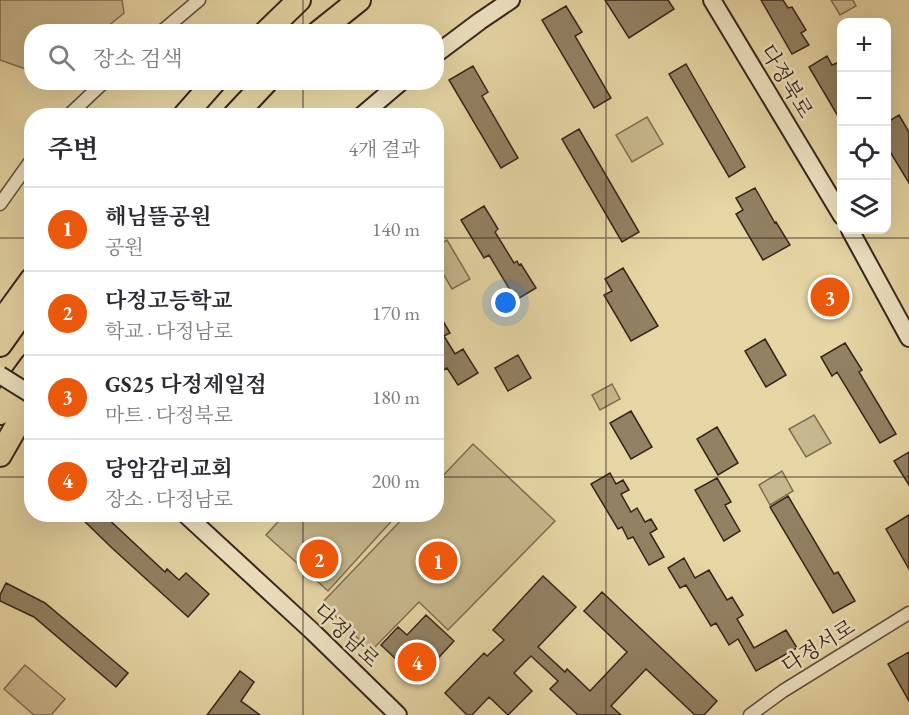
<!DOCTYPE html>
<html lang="ko">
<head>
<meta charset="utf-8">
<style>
  body { margin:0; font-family:"EB Garamond","Noto Serif KR",serif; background:#f7f7f7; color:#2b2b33 }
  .controls { position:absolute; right:18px; top:18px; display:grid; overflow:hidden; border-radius:12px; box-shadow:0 6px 24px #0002 }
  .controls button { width:54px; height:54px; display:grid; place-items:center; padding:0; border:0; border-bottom:2px solid #e1e1e2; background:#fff; color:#2b2b33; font:30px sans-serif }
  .you { position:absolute; left:506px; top:303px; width:21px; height:21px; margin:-15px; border:4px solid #fff; border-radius:50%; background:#1a73e8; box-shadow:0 0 0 9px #1a73e833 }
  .badge { display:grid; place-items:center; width:39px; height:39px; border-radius:50%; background:#ea580c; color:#fff; font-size:20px; font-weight:700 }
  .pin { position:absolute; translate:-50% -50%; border:3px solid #fff; box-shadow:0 2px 6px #0006 }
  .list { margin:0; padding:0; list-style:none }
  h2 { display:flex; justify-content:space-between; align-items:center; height:78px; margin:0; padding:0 24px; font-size:26px }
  h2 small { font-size:20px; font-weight:400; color:#7c7c81 }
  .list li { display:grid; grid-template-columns:39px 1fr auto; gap:18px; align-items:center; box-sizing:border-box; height:84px; padding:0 24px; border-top:2px solid #e1e1e2 }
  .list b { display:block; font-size:22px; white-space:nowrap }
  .list p { margin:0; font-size:20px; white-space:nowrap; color:#7c7c81 }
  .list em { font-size:20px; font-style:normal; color:#7c7c81 }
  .icon { flex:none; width:33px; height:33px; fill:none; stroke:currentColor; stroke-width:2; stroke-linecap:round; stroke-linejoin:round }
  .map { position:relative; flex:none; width:909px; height:715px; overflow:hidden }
  .search { position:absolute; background:#fff; box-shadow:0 6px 24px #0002; left:24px; top:24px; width:420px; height:66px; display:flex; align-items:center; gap:15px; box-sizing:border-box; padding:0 21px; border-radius:24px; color:#7c7c81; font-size:22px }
  .panel { position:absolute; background:#fff; box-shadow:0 6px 24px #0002; left:24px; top:108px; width:420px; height:414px; border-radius:24px }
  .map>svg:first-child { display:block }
  .green { fill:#c8b88d; stroke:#806e55; stroke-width:1.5 }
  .building { fill:#928163; stroke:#37241d; stroke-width:1.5 }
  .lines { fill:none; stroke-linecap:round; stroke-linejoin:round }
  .street-casing { stroke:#63503f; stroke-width:15 }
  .secondary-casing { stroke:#37241d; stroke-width:20 }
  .highway-casing { stroke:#37241d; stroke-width:26 }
  .street { stroke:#efe4c4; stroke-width:12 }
  .secondary { stroke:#efe4c4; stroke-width:16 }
  .highway { stroke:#e6d6a4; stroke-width:22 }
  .secondary-bridge-casing { stroke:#37241d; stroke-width:20; stroke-linecap:butt }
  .secondary-bridge { stroke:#efe4c4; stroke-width:16 }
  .grid { fill:none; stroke:#37241d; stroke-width:1.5; stroke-opacity:0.55 }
  .labels { text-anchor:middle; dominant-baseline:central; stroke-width:5; stroke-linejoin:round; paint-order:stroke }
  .street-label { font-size:21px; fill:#37241d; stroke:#efe4c4 }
</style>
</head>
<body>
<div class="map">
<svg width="909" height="715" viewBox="0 0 909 715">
  <rect width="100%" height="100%" fill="#e6d6a4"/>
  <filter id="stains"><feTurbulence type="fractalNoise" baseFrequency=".00333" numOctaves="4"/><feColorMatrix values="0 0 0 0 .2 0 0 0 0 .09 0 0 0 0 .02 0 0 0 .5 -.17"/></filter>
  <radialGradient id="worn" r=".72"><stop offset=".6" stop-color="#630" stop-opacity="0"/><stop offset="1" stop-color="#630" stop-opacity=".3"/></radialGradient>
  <!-- green -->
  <path class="green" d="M0,0H122L124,13L102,31L32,32L31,71L0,60Z
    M831,0H853L856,6L840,15Z
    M647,117L663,144L632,162L616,135Z
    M447,240L470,279L452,289L437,263V246Z
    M612,384L620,399L600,410L592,395Z
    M814,415L831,443L806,457L789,429Z
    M473,444L555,521L448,630L419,602L371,651L322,603L406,515L436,514L437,482Z
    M782,471L793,491L770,505L759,485Z
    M285,514H397V515L328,591L266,535Z
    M25,665L65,699L51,715H34L4,689Z"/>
  <!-- building -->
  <path class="building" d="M605,0H668L674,9L629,38Z
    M761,0H783L788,8L792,7L806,30L801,33L809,45L792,54Z
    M566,6L582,32L575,36L611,98L594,108L542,20Z
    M827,56L832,65L837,63L842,70V123L809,67Z
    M686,64L745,167L729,177L669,74Z
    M473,66L488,92L482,96L518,158L501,168L449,80Z
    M899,115L909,132V183L886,145V123Z
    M579,129L639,232L622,242L562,139Z
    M755,188L775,223L776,222L790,245L763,260L736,214L743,210L736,198Z
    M484,206L498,229L495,232L514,263L517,261L519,265L521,264L536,288L516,300L489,255L484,258L461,220Z
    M623,268L658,326L631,341L604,295L612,291L605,279Z
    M436,309L450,333L444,336L455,354L463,349L478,373L458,385L447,368L440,372L436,366Z
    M765,339L786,375L766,387L745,351Z
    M845,343L862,370L859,372L896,434L880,443L837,372L832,376L821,357Z
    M518,355L531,378L508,391L495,368Z
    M631,411L652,447L631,459L610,423Z
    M717,427L738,463L718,475L697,439Z
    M909,452V485L894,461Z
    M610,473L616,484L623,480L629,490L621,494L631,512L637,508L645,522L651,519L657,529L650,533L664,557L649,565L633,537L628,539L622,527L618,529L591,484Z
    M717,478L731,502L725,505L740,531L724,541L695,490Z
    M788,496L834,574L838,572L855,601L833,613L770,507Z
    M77,514H103L165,572L167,569L179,580L186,573L209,594L188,617L112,548Z
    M909,515V569L886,529Z
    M684,558L695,578L709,570L727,600L732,597L743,615L737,619L754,648L786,630L797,648L756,671L738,639L729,645L716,623L711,626L686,585L680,588L668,568Z
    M543,576L576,607L538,647L565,672L567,669L590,691L627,652L584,611L602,592L717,701L704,715H695L646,669L611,706L621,715H578L550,689L558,681L531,656L514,673L532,691L508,715L489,697L472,715H467L445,693L484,653L487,656L504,640L493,630Z
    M6,583L45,603L128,673L116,687L34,617L0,601V595Z
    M426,615L454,641L418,680L381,645L398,627L407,635Z
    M909,652V701L888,664Z
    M240,671L254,682L241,701L260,715H207Z"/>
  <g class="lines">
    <defs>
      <path id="street" d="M161,32L199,0
        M68,116L104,82
        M0,204L32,159
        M750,715L783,691L909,613"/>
      <path id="secondary" d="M712,0L842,216
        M436,54L480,21L511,0
        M361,116L401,82
        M850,230L909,338
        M185,514L313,632L398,715"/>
      <path id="highway" d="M266,32L299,0
        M319,32L359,0
        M184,116L214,82
        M234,116L266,82
        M0,323L32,279
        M0,345L22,314
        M0,413L10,394L32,364
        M0,455L32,399"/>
    </defs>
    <!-- street casing -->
    <use href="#street" class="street-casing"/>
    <!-- secondary casing -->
    <use href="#secondary" class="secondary-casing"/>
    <!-- highway casing -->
    <use href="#highway" class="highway-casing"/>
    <!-- street -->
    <use href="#street" class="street"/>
    <!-- secondary -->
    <use href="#secondary" class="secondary"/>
    <!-- highway -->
    <use href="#highway" class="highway"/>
    <defs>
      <path id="secondary-bridge" d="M0,375L32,395"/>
    </defs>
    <!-- secondary-bridge casing -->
    <use href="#secondary-bridge" class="secondary-bridge-casing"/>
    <!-- secondary-bridge -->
    <use href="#secondary-bridge" class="secondary-bridge"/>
  </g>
  <!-- grid -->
  <path class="grid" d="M303,0V32M606,0V715M303,82V116M0,238H32M436,238H909M0,477H32M436,477H909M303,514V715"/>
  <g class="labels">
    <!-- street labels -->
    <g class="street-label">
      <text transform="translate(787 81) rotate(59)">다정북로</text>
      <text transform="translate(347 635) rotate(44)">다정남로</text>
      <text transform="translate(818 646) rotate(-32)">다정서로</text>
    </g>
  </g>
  <rect width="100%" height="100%" filter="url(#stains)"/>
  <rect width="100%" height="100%" fill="url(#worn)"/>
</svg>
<div class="controls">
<button>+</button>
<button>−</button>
<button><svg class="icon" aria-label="locate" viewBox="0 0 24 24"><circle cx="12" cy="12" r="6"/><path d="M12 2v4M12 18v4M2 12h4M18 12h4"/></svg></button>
<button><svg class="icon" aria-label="layers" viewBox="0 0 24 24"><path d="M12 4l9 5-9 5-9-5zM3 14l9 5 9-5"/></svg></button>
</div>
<div class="you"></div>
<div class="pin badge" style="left:438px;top:561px">1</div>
<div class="pin badge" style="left:319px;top:559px">2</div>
<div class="pin badge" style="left:830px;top:297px">3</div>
<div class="pin badge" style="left:417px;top:662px">4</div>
<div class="search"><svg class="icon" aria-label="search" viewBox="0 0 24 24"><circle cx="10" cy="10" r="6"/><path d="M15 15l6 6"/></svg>장소 검색</div>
<section class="panel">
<h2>주변<small>4개 결과</small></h2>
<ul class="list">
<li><span class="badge">1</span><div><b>해님뜰공원</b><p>공원</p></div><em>140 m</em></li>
<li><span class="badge">2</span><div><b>다정고등학교</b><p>학교 · 다정남로</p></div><em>170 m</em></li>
<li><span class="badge">3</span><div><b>GS25 다정제일점</b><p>마트 · 다정북로</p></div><em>180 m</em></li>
<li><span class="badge">4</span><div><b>당암감리교회</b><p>장소 · 다정남로</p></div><em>200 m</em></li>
</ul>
</section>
</div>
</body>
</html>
